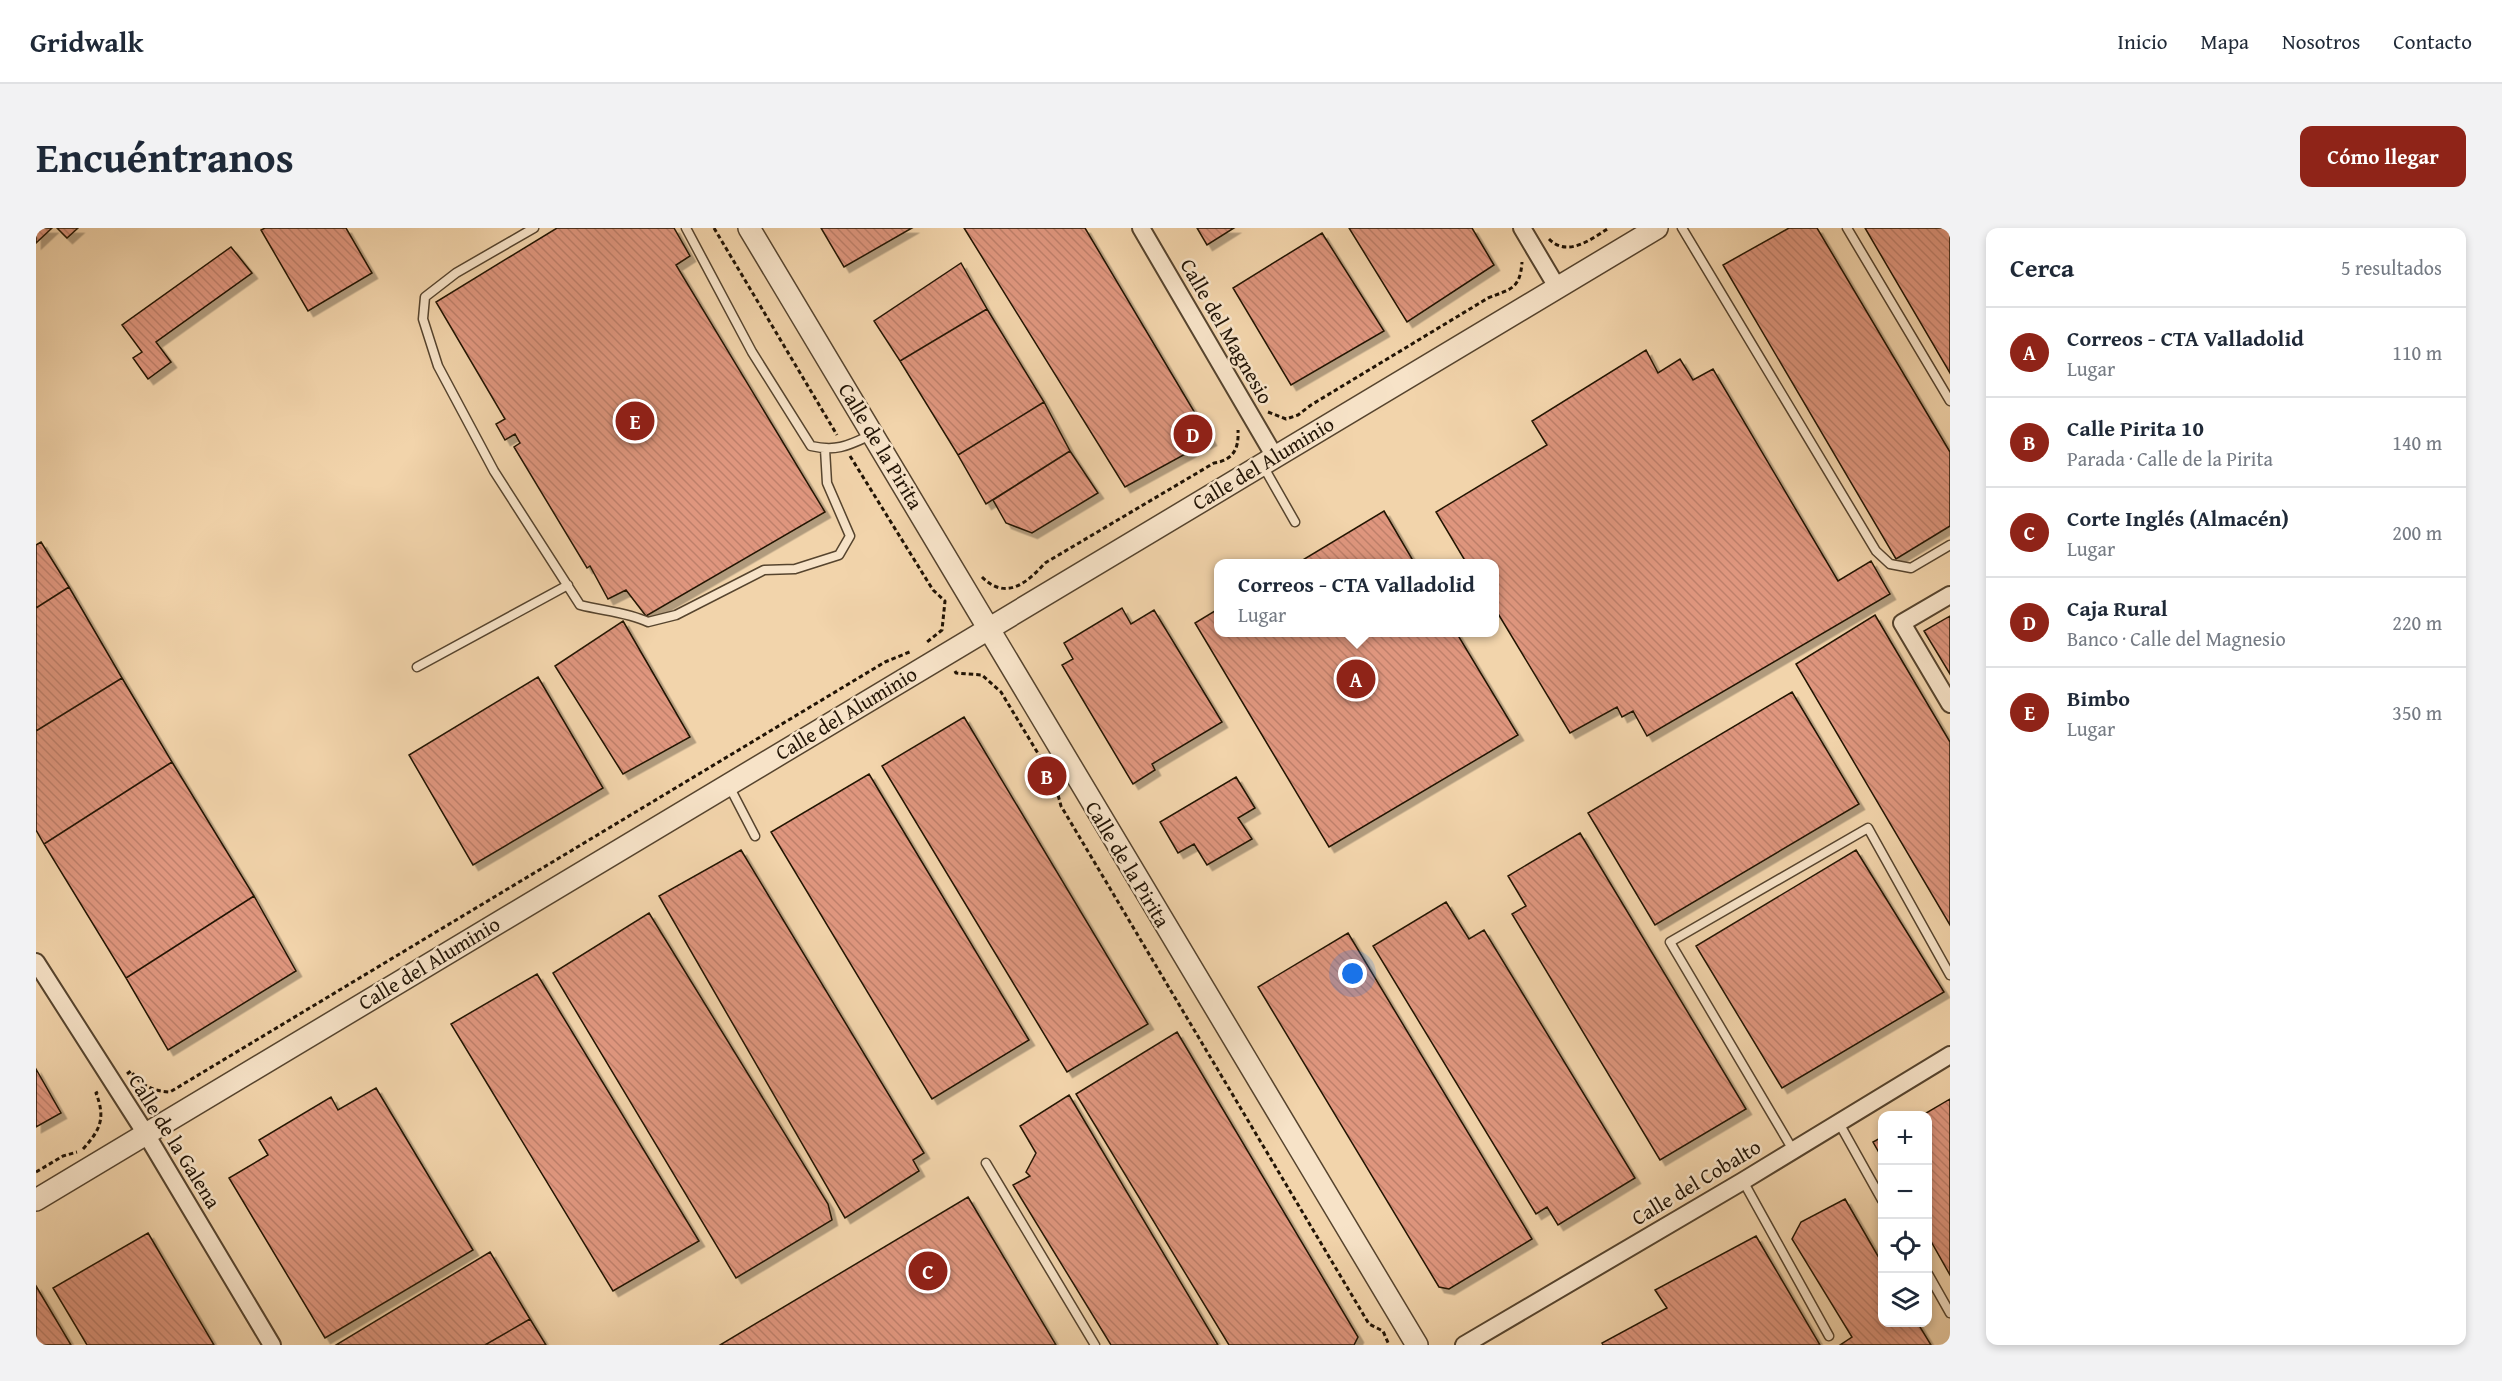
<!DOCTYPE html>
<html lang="es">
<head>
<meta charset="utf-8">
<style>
  body { margin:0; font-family:"Gentium Book Plus",serif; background:#f2f2f3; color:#1f2937 }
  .controls { position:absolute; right:18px; bottom:18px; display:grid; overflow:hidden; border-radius:12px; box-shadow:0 3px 9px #0003 }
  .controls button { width:54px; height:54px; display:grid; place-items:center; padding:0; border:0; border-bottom:2px solid #e0e1e3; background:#fff; color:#1f2937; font:30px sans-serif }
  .you { position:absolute; left:1317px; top:746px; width:21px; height:21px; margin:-15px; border:4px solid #fff; border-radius:50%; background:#1a73e8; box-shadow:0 0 0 9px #1a73e833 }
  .badge { display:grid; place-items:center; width:39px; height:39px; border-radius:50%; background:#8f2418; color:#fff; font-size:20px; font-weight:700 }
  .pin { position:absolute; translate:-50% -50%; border:3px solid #fff; box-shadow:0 2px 6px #0006 }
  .popup { position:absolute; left:1178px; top:331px; width:285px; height:78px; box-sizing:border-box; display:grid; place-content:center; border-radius:12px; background:#fff; filter:drop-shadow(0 2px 4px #0005); font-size:20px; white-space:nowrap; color:#747a83 }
  .popup b { font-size:22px; color:#1f2937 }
  .popup::after { content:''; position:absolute; left:50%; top:100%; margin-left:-12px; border:12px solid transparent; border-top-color:#fff }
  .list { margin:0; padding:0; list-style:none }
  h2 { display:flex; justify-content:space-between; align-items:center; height:78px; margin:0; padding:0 24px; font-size:26px }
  h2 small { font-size:20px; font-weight:400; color:#747a83 }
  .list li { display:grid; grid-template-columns:39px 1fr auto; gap:18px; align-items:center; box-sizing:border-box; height:90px; padding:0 24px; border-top:2px solid #e0e1e3 }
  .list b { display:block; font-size:22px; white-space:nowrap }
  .list p { margin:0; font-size:20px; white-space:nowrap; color:#747a83 }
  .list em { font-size:20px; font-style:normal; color:#747a83 }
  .icon { flex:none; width:33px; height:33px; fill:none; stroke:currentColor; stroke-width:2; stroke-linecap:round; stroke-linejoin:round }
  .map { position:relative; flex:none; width:1914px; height:1117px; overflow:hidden; border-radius:12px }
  header { display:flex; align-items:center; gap:36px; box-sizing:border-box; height:84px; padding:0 30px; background:#fff; border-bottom:2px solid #e0e1e3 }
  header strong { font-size:28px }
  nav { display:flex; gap:33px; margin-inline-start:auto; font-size:21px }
  .intro { display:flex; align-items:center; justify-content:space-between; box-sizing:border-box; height:144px; padding:0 36px }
  h1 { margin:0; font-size:42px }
  .button { padding:15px 27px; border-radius:12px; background:#8f2418; color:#fff; font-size:21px; font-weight:700 }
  main { display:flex; gap:36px; padding:0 36px }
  aside { flex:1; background:#fff; border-radius:12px; box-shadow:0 3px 9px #0003 }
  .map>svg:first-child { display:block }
  .building { fill:url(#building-back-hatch); stroke:#221405; stroke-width:1.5; filter:url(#shadow) }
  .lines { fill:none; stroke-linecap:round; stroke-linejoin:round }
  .service-casing { stroke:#56442e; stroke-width:11 }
  .minor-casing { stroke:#56442e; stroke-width:20 }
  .tertiary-casing { stroke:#56442e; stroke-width:24 }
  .path { stroke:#221405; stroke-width:3; stroke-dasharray:4.5 3; stroke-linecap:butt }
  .service { stroke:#f7e3c8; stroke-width:8 }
  .minor { stroke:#f7e3c8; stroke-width:16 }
  .tertiary { stroke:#f7e3c8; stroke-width:21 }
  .labels { text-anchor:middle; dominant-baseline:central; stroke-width:5; stroke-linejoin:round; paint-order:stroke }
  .street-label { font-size:21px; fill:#221405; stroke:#f7e3c8 }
</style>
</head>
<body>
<header>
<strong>Gridwalk</strong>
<nav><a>Inicio</a><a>Mapa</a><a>Nosotros</a><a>Contacto</a></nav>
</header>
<div class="intro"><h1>Encuéntranos</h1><a class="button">Cómo llegar</a></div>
<main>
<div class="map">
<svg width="1914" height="1117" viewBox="0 0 1914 1117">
  <defs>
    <pattern id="building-back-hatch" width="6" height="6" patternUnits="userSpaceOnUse" patternTransform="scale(1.5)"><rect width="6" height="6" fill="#df967e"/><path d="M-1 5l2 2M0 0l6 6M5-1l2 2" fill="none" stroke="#bf806b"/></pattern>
    <filter id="shadow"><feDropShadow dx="5.5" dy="5.5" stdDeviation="0" flood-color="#0004"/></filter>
  </defs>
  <rect width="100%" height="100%" fill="#f2d4ab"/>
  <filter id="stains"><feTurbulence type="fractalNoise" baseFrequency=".00333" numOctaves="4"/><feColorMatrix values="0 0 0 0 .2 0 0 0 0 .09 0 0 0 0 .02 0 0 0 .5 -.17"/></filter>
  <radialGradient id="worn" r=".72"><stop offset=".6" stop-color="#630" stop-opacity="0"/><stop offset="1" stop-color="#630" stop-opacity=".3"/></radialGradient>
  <!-- building -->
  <path class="building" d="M0,0H16L0,15Z
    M21,0H42L31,10Z
    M229,0H310L336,45L272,83L225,2Z
    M521,0H638L654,28L640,37L789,284L610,388L590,362L572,371L554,338L551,340L478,219L484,215L479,206L469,212L460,196L469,191L400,74Z
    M785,0H876L808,39Z
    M928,0H1049L1175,212L1089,259Z
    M1161,0H1198L1171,17Z
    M1313,0H1436L1458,37L1371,94Z
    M1753,0H1781L1914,224V298L1860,331L1687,37Z
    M1829,0H1914V145Z
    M1286,5L1348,103L1255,157L1197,60Z
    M195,19L216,45L120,114L135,134L112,151L97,130L106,124L86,97Z
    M925,35L951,81L864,133L838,93Z
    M951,81L1008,174L922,227L864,133Z
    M1610,122L1622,145L1644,131L1657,152L1677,141L1802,353L1835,333L1854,366L1611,508L1597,483L1586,489L1581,479L1534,505L1458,379V336H1431L1400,284L1511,217L1496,193Z
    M1008,174L1034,223L950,276L922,227Z
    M1034,223L1062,265L996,305L970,295L957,272Z
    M1348,283L1379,336H1260Z
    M5,314L33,359L0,380V317Z
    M33,359L86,450L0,503V380Z
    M1086,380L1095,396L1118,382L1186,494L1116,536L1119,542L1097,556L1026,437L1037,431L1028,415Z
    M1182,381V404H1420L1482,507L1293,619L1159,395Z
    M1839,387L1914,514V697L1760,436Z
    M1914,388V446L1888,403Z
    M587,393L654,509L587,546L519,438Z
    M502,449L567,560L437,637L373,527Z
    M86,450L136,534L8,616L0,602V503Z
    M1756,464L1823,576L1619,697L1552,585Z
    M928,489L1112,796L1031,844L846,538Z
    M136,534L218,668L90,750L8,616Z
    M833,546L993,812L896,871L735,604Z
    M1200,549L1219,580L1202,590L1216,611L1171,637L1158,616L1142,625L1124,594Z
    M1544,605L1710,881L1624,932L1476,686L1490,678L1472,648Z
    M705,622L888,925L877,932L883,943L809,990L623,668Z
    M1820,622L1908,764L1746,860L1660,718Z
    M218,668L260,743L132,822L90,750Z
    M1410,674L1433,711L1448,702L1599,950L1522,997L1511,979L1500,986L1337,718Z
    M613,685L792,976L796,992L700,1050L517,745Z
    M1312,705L1496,1011L1413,1061L1403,1059L1222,759Z
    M501,746L663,1013L577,1063L415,796Z
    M1141,804L1322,1109L1318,1117H1193L1040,866Z
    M0,841L25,885L0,899Z
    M340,860L437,1022L289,1110L193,950L232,927L223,912L295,869L302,882Z
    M1033,867L1182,1117H1075L977,957L994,948L990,944L1000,925L984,898Z
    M1914,871V1047L1892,1008V888H1885Z
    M1846,909V930L1837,914Z
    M932,969L1020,1117H684Z
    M1809,971L1846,1035V1094H1881L1895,1117H1804L1816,1109L1756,1011L1765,994Z
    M112,1005L178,1117H51L17,1060Z
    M1720,1008L1784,1117H1567L1566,1115L1631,1080L1619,1062Z
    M454,1024L494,1091L449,1117H300Z
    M0,1058L35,1117H0Z
    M494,1091L510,1117H449Z"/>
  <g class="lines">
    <defs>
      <path id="service" d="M498,0L420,45L389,69L387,91L402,138L458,243L544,377C567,383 591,384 612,394L640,387L728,342L759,341L803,327L814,308L791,255L789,221
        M650,0L716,124L775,218C802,224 813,217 837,206
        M1646,0L1840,323L1854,336L1875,340L1914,317
        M1811,0L1914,173
        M1226,236L1259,294
        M381,439L532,357
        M692,556L719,608
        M1803,895L1846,972
        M1757,922L1634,714L1832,600L1914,747
        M950,935L1059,1117
        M1707,953L1793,1108
        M1892,1046L1914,1085"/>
      <path id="minor" d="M1105,0L1239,229
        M1486,0L1521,59
        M1914,367L1866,395L1914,476
        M0,734L110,906L236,1117
        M1428,1117L1707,953L1914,827"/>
      <path id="tertiary" d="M713,0L1381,1117
        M0,972L1621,0"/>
    </defs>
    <!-- service casing -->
    <use href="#service" class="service-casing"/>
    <!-- minor casing -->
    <use href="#minor" class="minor-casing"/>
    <!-- tertiary casing -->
    <use href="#tertiary" class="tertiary-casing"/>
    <!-- path -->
    <path class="path" d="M678,0L801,207
      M1513,11C1532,30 1555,11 1573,0
      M1232,184L1250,191L1262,187L1275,177L1452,70C1474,61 1484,62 1486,34
      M814,228L897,362L909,373L906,402L891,414
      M946,349C970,373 991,355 1009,335L1178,235C1198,232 1203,220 1202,202
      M919,443L920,445L946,447L965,464L1018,552L1025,578L1333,1096L1347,1103L1353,1117
      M91,846L95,843C105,858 117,863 134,864L849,434L876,423
      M47,921C64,902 70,891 60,865L62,864
      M0,944L27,928L41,924"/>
    <!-- service -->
    <use href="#service" class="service"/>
    <!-- minor -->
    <use href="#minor" class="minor"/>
    <!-- tertiary -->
    <use href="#tertiary" class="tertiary"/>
  </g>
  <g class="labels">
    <!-- street labels -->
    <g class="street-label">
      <text transform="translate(1191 103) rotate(60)">Calle del Magnesio</text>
      <text transform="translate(845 218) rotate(59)">Calle de la Pirita</text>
      <text transform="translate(1227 235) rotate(-31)">Calle del Aluminio</text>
      <text transform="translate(810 485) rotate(-31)">Calle del Aluminio</text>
      <text transform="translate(1092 636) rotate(59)">Calle de la Pirita</text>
      <text transform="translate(393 735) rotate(-31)">Calle del Aluminio</text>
      <text transform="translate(139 913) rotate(58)">Calle de la Galena</text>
      <text transform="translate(1660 954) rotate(-31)">Calle del Cobalto</text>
    </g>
  </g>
  <rect width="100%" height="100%" filter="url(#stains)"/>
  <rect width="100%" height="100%" fill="url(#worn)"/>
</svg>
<div class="controls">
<button>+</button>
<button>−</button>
<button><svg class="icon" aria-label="locate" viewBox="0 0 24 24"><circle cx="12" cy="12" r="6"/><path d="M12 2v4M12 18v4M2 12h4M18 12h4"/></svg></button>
<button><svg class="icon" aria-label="layers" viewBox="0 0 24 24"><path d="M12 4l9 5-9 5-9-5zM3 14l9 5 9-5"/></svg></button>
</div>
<div class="you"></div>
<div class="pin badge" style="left:1320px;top:451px">A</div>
<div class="popup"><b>Correos - CTA Valladolid</b>Lugar</div>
<div class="pin badge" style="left:1011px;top:548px">B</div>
<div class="pin badge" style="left:892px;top:1043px">C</div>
<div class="pin badge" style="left:1157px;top:206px">D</div>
<div class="pin badge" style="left:599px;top:193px">E</div>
</div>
<aside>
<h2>Cerca<small>5 resultados</small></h2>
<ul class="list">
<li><span class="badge">A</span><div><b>Correos - CTA Valladolid</b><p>Lugar</p></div><em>110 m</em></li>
<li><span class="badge">B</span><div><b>Calle Pirita 10</b><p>Parada · Calle de la Pirita</p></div><em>140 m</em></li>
<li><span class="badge">C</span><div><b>Corte Inglés (Almacén)</b><p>Lugar</p></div><em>200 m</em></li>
<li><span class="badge">D</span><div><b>Caja Rural</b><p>Banco · Calle del Magnesio</p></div><em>220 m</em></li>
<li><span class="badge">E</span><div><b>Bimbo</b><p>Lugar</p></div><em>350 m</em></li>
</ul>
</aside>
</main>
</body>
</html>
